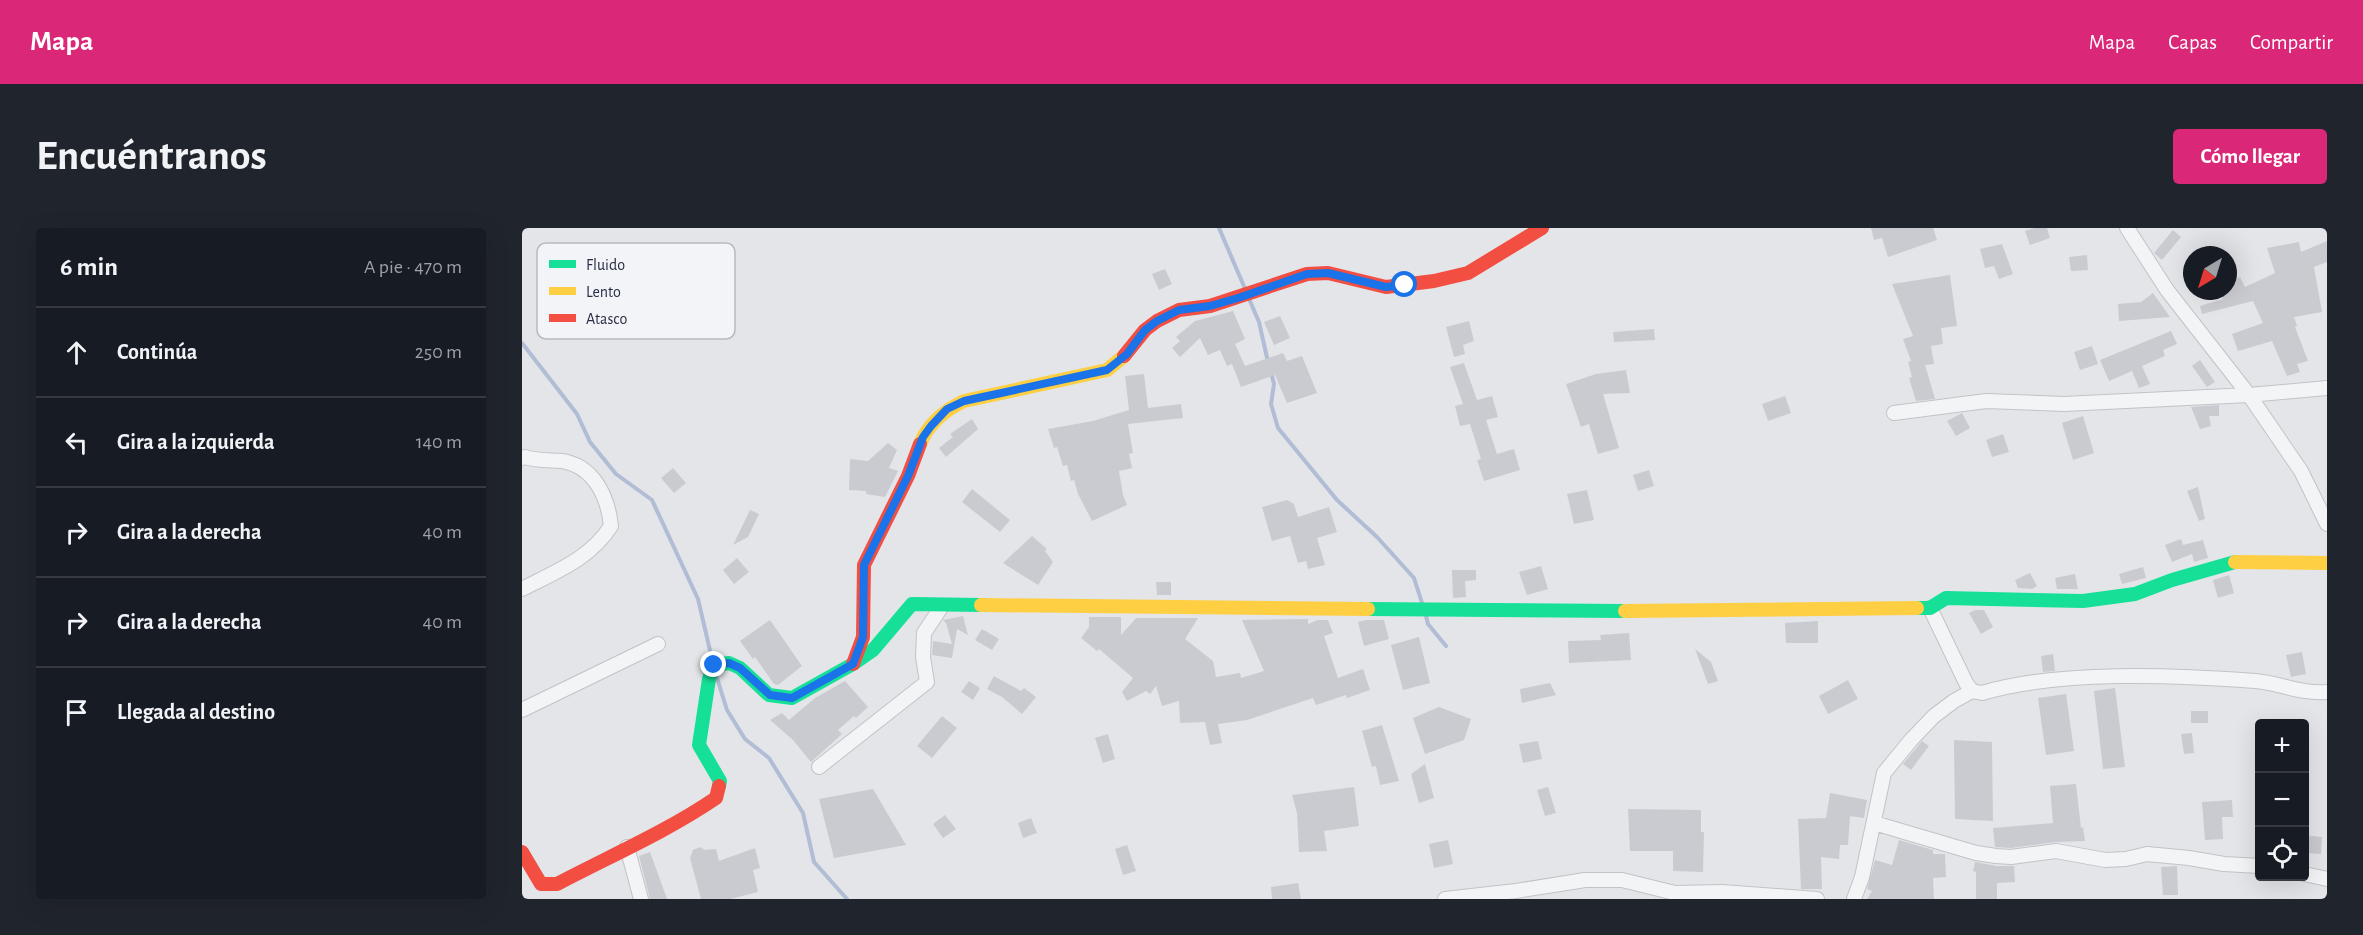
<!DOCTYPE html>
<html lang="es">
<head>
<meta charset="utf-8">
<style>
  body { margin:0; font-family:"Alegreya Sans",sans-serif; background:#20242c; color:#f1f3f6 }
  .controls { position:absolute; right:18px; bottom:18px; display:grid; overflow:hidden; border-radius:6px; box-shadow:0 6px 24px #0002 }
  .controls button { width:54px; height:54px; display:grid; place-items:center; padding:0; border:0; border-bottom:2px solid #363941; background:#171b24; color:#f1f3f6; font:30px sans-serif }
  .compass { position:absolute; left:1661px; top:18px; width:54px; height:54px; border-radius:50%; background:#171b24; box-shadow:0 6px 24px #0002; rotate:218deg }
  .stop { position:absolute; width:18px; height:18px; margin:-14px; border:4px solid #1a73e8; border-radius:50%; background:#fff }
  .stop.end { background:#1a73e8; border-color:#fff; box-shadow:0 2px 6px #0008 }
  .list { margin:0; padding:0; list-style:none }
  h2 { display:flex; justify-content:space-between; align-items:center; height:78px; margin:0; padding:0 24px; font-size:26px }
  h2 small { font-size:20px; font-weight:400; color:#9ea1a6 }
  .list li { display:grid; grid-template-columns:39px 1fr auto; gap:18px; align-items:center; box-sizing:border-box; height:90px; padding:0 24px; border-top:2px solid #363941 }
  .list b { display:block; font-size:22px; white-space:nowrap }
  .list em { font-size:20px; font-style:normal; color:#9ea1a6 }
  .icon { flex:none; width:33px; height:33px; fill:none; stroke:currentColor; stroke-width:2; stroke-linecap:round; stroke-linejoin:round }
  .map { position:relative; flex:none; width:1805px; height:671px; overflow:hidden; border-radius:6px }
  header { display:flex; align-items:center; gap:36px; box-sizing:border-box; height:84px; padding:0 30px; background:#db2777; color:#fff }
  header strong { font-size:28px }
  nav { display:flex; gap:33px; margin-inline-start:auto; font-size:21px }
  .intro { display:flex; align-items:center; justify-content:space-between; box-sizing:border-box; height:144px; padding:0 36px }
  h1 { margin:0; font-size:42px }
  .button { padding:15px 27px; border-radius:6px; background:#db2777; color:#fff; font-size:21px; font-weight:700 }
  main { display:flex; gap:36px; padding:0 36px }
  aside { flex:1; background:#171b24; border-radius:6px; box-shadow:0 6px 24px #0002 }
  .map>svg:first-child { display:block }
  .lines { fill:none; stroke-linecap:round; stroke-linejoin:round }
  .stream { stroke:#b1bcd5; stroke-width:4 }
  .building { fill:#cacbd0 }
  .street-casing { stroke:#c2c3c7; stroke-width:16 }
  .street { stroke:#f3f4f6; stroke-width:14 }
  .fast { stroke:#16e098; stroke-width:14 }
  .slow { stroke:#ffcf43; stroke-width:14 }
  .jam { stroke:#f24e42; stroke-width:14 }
  .route { stroke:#1a73e8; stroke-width:8 }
  .key { fill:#f2f4f8; stroke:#b6b9c2; stroke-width:1.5 }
  .key-label { font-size:16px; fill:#292e45 }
</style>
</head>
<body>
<header>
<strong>Mapa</strong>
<nav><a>Mapa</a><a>Capas</a><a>Compartir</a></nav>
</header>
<div class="intro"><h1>Encuéntranos</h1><a class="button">Cómo llegar</a></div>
<main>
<aside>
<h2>6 min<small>A pie · 470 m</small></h2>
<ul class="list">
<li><svg class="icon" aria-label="ahead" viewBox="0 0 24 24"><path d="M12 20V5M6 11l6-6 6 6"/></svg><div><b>Continúa</b></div><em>250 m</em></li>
<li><svg class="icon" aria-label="left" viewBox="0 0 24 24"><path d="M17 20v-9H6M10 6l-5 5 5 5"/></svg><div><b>Gira a la izquierda</b></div><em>140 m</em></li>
<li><svg class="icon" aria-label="right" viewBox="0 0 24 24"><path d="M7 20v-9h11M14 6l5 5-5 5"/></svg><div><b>Gira a la derecha</b></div><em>40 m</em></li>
<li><svg class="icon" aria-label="right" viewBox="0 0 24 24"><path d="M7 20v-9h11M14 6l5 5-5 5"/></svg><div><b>Gira a la derecha</b></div><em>40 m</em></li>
<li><svg class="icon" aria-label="arrive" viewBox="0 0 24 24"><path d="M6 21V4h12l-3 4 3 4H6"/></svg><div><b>Llegada al destino</b></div></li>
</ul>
</aside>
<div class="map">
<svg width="1805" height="671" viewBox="0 0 1805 671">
  <rect width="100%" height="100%" fill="#e4e5e9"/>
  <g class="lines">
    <!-- stream -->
    <path class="stream" d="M697,0L724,63
      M728,73L737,94L746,134
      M0,115L55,186L68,214L94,246L130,272L176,371L190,431
      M749,144L752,156L749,176L756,200L815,272L855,309L892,350L900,375
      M904,388L906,396L924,418
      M195,450L205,482L223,511L247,530L281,585L292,634L325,671"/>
  </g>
  <!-- building -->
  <path class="building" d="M1349,0H1411L1415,12L1366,29L1360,10L1352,12Z
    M1512,0H1525L1528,10L1508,17L1503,3Z
    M1651,2L1659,9L1640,32L1632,25Z
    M1805,13V34L1792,39L1800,84L1772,89L1775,98L1773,99L1786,133L1775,136L1778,144L1765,148L1750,113L1716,123L1710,106L1741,95L1731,73L1680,86L1678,78L1701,71L1698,63H1706V55L1718,49L1723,59L1753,45L1745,20L1777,14L1779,24Z
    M1480,16L1491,46L1477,51L1472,38L1463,40L1458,21Z
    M1565,27L1566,42L1549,43L1547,29Z
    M643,41L650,56L637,62L630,46Z
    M1428,47L1435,98L1419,100L1421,116L1409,118L1412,136L1403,137L1413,171L1394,173L1387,150L1390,149L1386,134L1389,133L1381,111L1391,108L1370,56Z
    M1631,65L1648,89L1597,93L1596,76L1619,74Z
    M711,83L723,111L713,116L723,138L761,125L765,133L780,128L795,165L765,175L753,147L719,159L710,136L705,138L698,122L686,127L678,110L658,129L650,120L658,113L654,109L673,93Z
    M758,88L768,110L752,117L742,94Z
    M947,93L952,113L941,117L943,126L932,129L924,99Z
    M1132,101L1133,112L1092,114L1091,104Z
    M1649,103L1655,116L1641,122L1643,128L1620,138L1628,156L1617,160L1610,143L1587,153L1578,132Z
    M1570,118L1576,136L1558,142L1552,124Z
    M1678,132L1693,154L1685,159L1670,138Z
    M942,135L955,172L970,168L976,189L964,192L975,226L992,221L998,242L962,253L955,232L959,231L948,196L938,198L933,178L941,176L928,139Z
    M1104,142L1108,165L1081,166L1097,220L1076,226L1067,196L1059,199L1044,156L1074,146Z
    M622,146L626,180L659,176L661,190L606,196L611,225L607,226L610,240L597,243L601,267L605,277L570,293L556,266L552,252L549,253L545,237L541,238L535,219L532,220L526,201L571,193L607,182L603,148Z
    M1263,168L1269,185L1246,193L1240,176Z
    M1697,177V188H1687L1689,198L1678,201L1669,179Z
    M1440,185L1448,200L1434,208L1425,193Z
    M1561,188L1572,225L1551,232L1540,195Z
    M450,191L456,201L424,229L417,220L431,209L428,206Z
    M1481,206L1487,224L1470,229L1464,212Z
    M366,215L375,222L367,240L376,243L363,269L344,266V263L327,262L328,231L346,233Z
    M151,240L164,255L152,265L139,250Z
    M1127,242L1132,258L1116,263L1111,247Z
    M1676,259L1683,291L1677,293L1665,263Z
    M450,261L488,292L478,304L440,274Z
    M1065,262L1072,292L1052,296L1045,266Z
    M765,272L772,276L776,289L807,279L815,304L795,310L803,337L786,341L784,333L776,335L768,308L750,313L740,279Z
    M228,282L237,286L226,309L211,317Z
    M510,308L525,321L523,323L531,334L516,357L481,335Z
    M1659,311L1661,317L1681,312L1686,330L1672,334L1670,326L1650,334L1643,317Z
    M215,330L227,344L212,356L201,342Z
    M1019,338L1026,361L1005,367L997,344Z
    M1621,339L1624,350L1600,356L1597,346Z
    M930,342H954V352L943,353L944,369L931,370Z
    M1508,345L1515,358L1510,361L1496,360L1493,352Z
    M1553,346L1556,361H1535L1533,350Z
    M1707,347L1712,365L1696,370L1691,352Z
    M634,354H649V367H635Z
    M1453,382H1462L1471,399L1459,406L1447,385Z
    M441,388L446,407L435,401L430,430L410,427L411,413L430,416L424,395L421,392Z
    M567,389H599V407L614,390H676L663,411L691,433L694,449L718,445L719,450L742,443L720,392L786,391V396L796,392H806L811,405L802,408L816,450L841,441L848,462L825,470L824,467L794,477L791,470L725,492L696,496L700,515L688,517L683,494L658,495L657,473L640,478L634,458L628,466L624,463L605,473L600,464L611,450L577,421L575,423L559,410L567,399Z
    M248,392L280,438L256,457L252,456L233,429L231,431L218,413Z
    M844,392H862L867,411L842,418L836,394Z
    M1296,393V415H1264L1263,395Z
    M460,401L477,411L470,422L453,412Z
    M1107,405L1109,432L1047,435L1046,413L1079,412L1078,407Z
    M897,409L908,455L881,462L869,417Z
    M1173,421L1189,434L1196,453L1186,456Z
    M1780,424L1784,446L1769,449L1764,427Z
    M1531,426L1533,443L1521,444L1519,428Z
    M472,448L499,463L502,460L514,469L500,486L480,469L465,461Z
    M1326,452L1336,471L1306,486L1297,468Z
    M323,453L346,479L334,490L332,488L316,502L320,506L289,534L271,512L248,492L260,485L267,492L293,470Z
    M447,453L458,460L451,472L439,464Z
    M1028,455L1034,467L1000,475L998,461Z
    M1593,460L1603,539L1581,541L1572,463Z
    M1544,466L1552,523L1524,527L1516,470Z
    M917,479L949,491L942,512L903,526L891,490Z
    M1669,483H1686V495H1669Z
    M420,488L435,500L410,530L395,518Z
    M860,497L877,553L858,557L854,538L850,539L840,503Z
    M1670,505L1672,525L1662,526L1659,506Z
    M586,506L593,531L581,535L573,510Z
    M1432,512L1470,514L1471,593L1433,591Z
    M1016,513L1020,531L1001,535L997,516Z
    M1400,513L1407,518L1389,542L1381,536Z
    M903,536L912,570L897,575L889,546Z
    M1554,556L1559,600L1561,599L1563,613L1533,614L1489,620L1473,619L1471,600L1531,595L1528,558Z
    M832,559L837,598L802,603L805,623L777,624L775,585L770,567Z
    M1026,559L1034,585L1023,588L1015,562Z
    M351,561L384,617L312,630L297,571Z
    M1308,565L1345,572L1342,590L1328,588L1326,617H1318L1317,631L1299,629L1300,661H1279L1276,591L1304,590Z
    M1710,572L1711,589H1700L1701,611L1683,612L1680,574Z
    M1106,581L1179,582V604H1182L1181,644L1151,643V623H1108Z
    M423,587L434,601L421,610L411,596Z
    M509,590L515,605L501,610L496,595Z
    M1782,607L1800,609L1799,626L1782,625Z
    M926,612L931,636L912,640L907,616Z
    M1377,612L1411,622V626H1423L1424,649L1411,650L1412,671H1345L1350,663L1345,661L1353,632L1370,637Z
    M605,617L614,643L601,647L593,621Z
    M178,619L183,622L194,621L197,633L233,620L238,640L231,642L236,664L208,671H179L168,630L171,622Z
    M128,624L145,671H128L117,628Z
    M1453,634L1475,638H1492L1493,654L1475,655V671H1454V644L1451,643Z
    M1655,638L1656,667H1641L1639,639Z
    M776,655L779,671H750L749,659Z"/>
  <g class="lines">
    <defs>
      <path id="street" d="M1605,0L1645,62L1727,167L1779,243L1805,296
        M1372,185L1464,173L1542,176L1727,167L1805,160
        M0,230L3,229C15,233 27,232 40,233C72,238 86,269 89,298C68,331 33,344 0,361
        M1408,380L1444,455L1450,463L1460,465C1538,442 1652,447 1733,453C1759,455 1776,466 1805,464
        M0,482L136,416
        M297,539L405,454L401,429L402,405L420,378
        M1352,595L1454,625L1474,628L1489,629L1534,623L1583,632L1604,631L1625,626L1667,630L1702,636L1738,638
        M105,619L119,671
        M1782,646L1805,651
        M923,671L994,663L1063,652H1100L1153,665L1200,664L1295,671
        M1332,671L1340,649L1362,545L1389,512L1412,488L1432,473L1450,463"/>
    </defs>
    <!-- street casing -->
    <use href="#street" class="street-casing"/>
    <!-- street -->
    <use href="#street" class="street"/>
    <!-- fast -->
    <path class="fast" d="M1395,380H1408L1424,370L1561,373L1613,366L1650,352L1713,334
      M846,381L1103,383
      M197,558L198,553L177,517L187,451L192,437L207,435L218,440L247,467L270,470L331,436L351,422L390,376L459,377"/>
    <!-- slow -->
    <path class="slow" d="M398,216C406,196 423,182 442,173L585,142L602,128
      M1713,334L1805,335
      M459,377L846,381
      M1103,383L1395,380"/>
    <!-- jam -->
    <path class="jam" d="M602,128L623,102L635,93L657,82L688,78L785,46L806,45L864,59L912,53L946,45L1020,0
      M331,436L341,409L342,337L386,248L398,216
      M0,624L19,656H35C88,628 144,604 194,570L197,558"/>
  </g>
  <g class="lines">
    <!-- route -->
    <path class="route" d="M192,437L207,435L218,440L248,467L270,470L331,436L341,409L342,337L386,248L401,209L409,198L425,181L442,173L585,142L605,126L623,102L635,93L657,82L688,78L716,70L785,46L806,45L864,59L883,57"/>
  </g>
  <!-- legend -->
  <rect x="15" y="15" width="198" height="96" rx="9" class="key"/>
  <rect x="27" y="32" width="27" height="8" fill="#16e098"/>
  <rect x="27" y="59" width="27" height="8" fill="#ffcf43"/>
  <rect x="27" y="86" width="27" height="8" fill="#f24e42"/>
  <g class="key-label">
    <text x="64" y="42">Fluido</text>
    <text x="64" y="69">Lento</text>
    <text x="64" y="96">Atasco</text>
  </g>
</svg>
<div class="controls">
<button>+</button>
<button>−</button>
<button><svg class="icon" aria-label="locate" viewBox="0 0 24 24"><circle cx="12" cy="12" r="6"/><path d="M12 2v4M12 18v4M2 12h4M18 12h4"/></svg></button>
</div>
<svg class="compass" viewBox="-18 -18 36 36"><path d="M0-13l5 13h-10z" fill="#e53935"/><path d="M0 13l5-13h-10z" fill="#9ea1a6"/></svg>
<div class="stop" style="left:883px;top:57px"></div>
<div class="stop end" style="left:192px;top:437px"></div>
</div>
</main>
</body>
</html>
